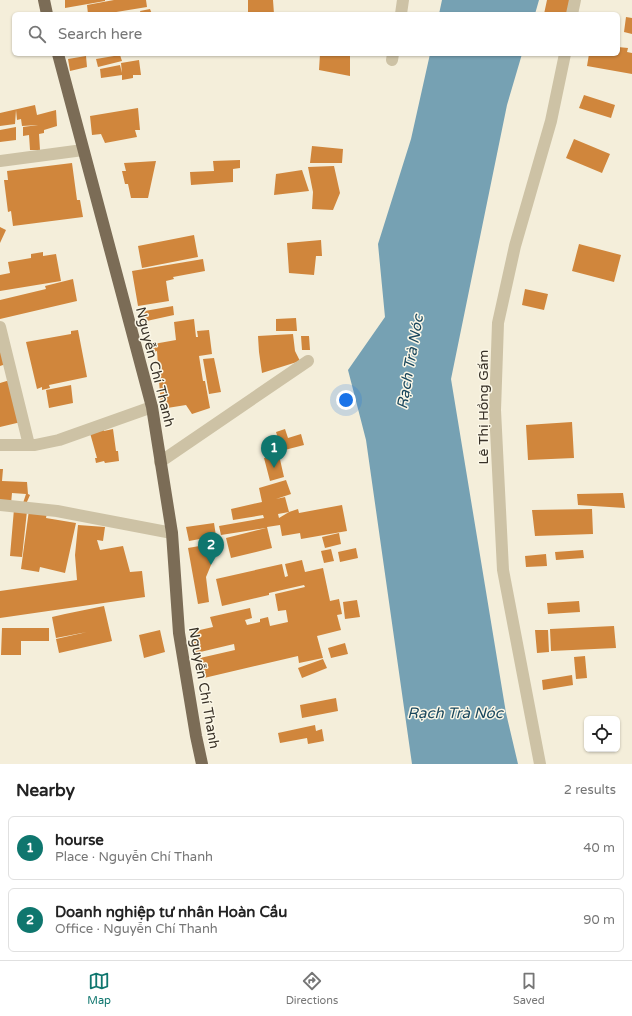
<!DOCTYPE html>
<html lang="en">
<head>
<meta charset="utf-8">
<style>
  body { margin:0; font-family:"Varela Round",sans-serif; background:#f6f6f6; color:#222 }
  .controls { position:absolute; right:12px; bottom:12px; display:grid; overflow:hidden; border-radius:6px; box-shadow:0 1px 3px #0004 }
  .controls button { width:36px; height:36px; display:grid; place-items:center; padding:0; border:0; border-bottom:1px solid #e0e0e0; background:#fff; color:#222; font:20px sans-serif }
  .you { position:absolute; left:346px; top:400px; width:14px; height:14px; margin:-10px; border:3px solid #fff; border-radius:50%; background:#1a73e8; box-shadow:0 0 0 6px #1a73e833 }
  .badge { display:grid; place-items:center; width:26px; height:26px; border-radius:50%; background:#0f766e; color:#fff; font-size:13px; font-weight:700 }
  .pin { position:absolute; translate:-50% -33px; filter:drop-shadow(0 1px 2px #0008) }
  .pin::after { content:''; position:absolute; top:21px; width:14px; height:12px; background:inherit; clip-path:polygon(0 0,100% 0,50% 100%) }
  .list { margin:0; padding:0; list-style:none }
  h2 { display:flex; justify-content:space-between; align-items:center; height:52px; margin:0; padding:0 16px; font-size:17px }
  h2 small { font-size:13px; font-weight:400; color:#767676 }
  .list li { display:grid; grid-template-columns:26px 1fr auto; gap:12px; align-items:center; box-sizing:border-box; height:64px; margin:0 8px 8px; padding:0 8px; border:1px solid #e0e0e0; border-radius:6px }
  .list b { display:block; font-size:15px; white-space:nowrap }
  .list p { margin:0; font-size:13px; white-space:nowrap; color:#767676 }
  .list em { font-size:13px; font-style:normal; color:#767676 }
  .icon { flex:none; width:22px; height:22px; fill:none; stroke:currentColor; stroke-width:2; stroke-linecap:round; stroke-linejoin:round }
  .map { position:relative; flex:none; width:632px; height:764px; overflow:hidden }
  .search { position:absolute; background:#fff; box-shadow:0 1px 3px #0004; left:12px; right:12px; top:12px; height:44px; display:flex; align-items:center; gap:10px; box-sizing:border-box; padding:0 14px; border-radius:6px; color:#767676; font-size:15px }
  .sheet { height:196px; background:#fff }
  nav { display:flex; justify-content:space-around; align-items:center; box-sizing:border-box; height:56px; border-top:1px solid #e0e0e0; background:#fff; font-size:11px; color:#767676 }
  nav a { display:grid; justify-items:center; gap:2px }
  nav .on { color:#0f766e }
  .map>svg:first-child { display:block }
  .water { fill:#76a1b3 }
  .building { fill:#d0863c }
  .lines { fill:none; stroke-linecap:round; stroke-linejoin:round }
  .minor { stroke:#cdc2a5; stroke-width:12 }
  .major { stroke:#7b6c56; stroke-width:12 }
  .labels { text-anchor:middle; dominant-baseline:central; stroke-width:3; stroke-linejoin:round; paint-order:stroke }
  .street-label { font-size:14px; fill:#383127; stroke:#fbf7e7 }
  .water-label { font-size:15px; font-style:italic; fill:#19475d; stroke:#fbf7e7 }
</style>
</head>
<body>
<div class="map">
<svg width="632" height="764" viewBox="0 0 632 764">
  <rect width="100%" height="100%" fill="#f4eeda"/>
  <!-- water -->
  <path class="water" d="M442,0H539L535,14H439Z
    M430,54H522L507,105L451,379L506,713L518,764H412L366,440L348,370L385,317L378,244L411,139Z"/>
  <!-- building -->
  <path class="building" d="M65,0H105V1L65,8Z
    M114,0H146L147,7L104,14H88L87,5Z
    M248,0H273L274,14H248Z
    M547,0H573L570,14H544Z
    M150,9L152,14H141L140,11Z
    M626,17L632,18V34L624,32Z
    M618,47L628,48L627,52L632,53V74L587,66L589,54H618Z
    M320,54H350V76L319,70Z
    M120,55L122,61L98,67L96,59Z
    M86,56L87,67L70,71L68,59Z
    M139,60L141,75H133V78L122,80V75L101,78L100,69L120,65L122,73L121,63Z
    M584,95L615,105L611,118L579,108Z
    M35,105L37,115L56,110L57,126L44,130V133L39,134L40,150H30L29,135L23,136V127L38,125L22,126L21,119L17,120L16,110L15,124L0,126V113Z
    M138,108L140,130H135L137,137L105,143L101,134L92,135L90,116Z
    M16,127V140L0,142V130Z
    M574,139L610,154L602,173L566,158Z
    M312,146L343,149L342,163H310Z
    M240,160V168L233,169V182L191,185L190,172L214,171L213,161Z
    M156,161L148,198H131L128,184H125L122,171H126L124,163Z
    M72,163L77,200H80L83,217L13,226L11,211L8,212L4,180H8L7,171Z
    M334,166L340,193L333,210L312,209L313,192L308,167Z
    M302,170L309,191L274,195L276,174Z
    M0,227L6,230L0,243Z
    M194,235L198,257L142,268L138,246Z
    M321,240L322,256H316L314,275L289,273L287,243Z
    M579,244L621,255L614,282L572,271Z
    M43,252V256L56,254L61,281L0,291V275L10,273L8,262L31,258V254Z
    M203,259L205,271L173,277L174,279L166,281L169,301L138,306L132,271Z
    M73,279L77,301L0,319V300L46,289L45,286Z
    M525,289L548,294L544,310L522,305Z
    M173,306L174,315L142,322L139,312Z
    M296,318L297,331H276V319Z
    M194,319L196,337H198L197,331L209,330L212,354L199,356L203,381H205L210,408L192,414L186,405L161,409L157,351L150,353L148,345L176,340L174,322Z
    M78,330L87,377L49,385L50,388L42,390V387L37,389L26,342L71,334V331Z
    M293,334L295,351L300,361L262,373L259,352L258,336Z
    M301,336H309L310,350H302Z
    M0,341L9,363L0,366Z
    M214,358L221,392L209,394L203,359Z
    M10,380L21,422L0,427V383Z
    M71,385L73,403L49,408L46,390Z
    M572,422L574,458L528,460L526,425Z
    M103,428L104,431L113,429L116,451H118L119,461L105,463L104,461L96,463L95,458H97L90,433Z
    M285,429L288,438L301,434L304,445L277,452L275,441H279L276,432Z
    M279,455L284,477L270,481L264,458Z
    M0,469H3L2,481L27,482L28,494L30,495L26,504L23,503L26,494L12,493L11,504L0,503Z
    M286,480L291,494L276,499L285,497L289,512L278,514L279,518L289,512L298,509L299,513L342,505L347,531L301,539L300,533L282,536L280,525L267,527L272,548L231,558L226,538L266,528L221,535L219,526L264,518L263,515L233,520L231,509L262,502L259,488Z
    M623,493L625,508L578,505L577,494Z
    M14,509L27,511L22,557L10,556Z
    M592,509L593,534L535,536L532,510Z
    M29,510L47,513L46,518L76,523L65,573L40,567L39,572L21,569Z
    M214,523L216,536L189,541L186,527Z
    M78,525L105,527L103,541L97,540L100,550L123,546L130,572L142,571L145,597L0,618V591L77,580L75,555Z
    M339,533L341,544L325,548L322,537Z
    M211,544V565L206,577L209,602L198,604L188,548Z
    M356,548L358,558L340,562L338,552Z
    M331,549L334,561L324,563L321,551Z
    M583,550L584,558L556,560L555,552Z
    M546,554L547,566L526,567L525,556Z
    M302,560L305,572L323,568L330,601L339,599L342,614L337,615L341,630L317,636L323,658L299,663L298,656L204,678L200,658L235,650L234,644L196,653L191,632L213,627L210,617L250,608L252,618L245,620L247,625L260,622V619L268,617L270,626L288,622L286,610L278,611L275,594L305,587L304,585L269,593V595L222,606L216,579L282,564L285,577L288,576L285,564Z
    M357,600L360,617L345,619L343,602Z
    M579,601L580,612L548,614L547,603Z
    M104,606L112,641L59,653L56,639L87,632L56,638L52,617L65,614L67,623L65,614Z
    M614,626L616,648L551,651L550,629Z
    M2,628H49V641H21V655H1Z
    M160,630L165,652L144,658L139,635Z
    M535,630H548L549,652L537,653Z
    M345,643L348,654L331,658L328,648Z
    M585,656L587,678L576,679L574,657Z
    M323,659L327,668L302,678L298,668Z
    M572,675L573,685L543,690L542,680Z
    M336,698L338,711L302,718L300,705Z
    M315,725L316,731L322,729L324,741L308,744L307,738L280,743L278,733Z"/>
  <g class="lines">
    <!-- minor -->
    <path class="minor" d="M401,14L403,0
      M572,14L575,0
      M392,60L393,54
      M0,161L83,150
      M0,327L29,445
      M0,445H35L59,440L152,407
      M160,462L308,361
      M0,505L57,511L172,533
      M540,764L503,570L495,410L498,323L515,246L551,121L565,54"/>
    <!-- major -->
    <path class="major" d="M44,0L47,14
      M58,54L152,407L172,533L179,633L196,736L202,764"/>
  </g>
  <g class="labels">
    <!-- street labels -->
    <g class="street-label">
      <text transform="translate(155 367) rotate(76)">Nguyễn Chí Thanh</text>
      <text transform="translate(483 407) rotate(-90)">Lê Thị Hồng Gấm</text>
      <text transform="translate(204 688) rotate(80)">Nguyễn Chí Thanh</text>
    </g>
    <!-- water labels -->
    <g class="water-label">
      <text transform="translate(410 362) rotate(-80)">Rạch Trà Nóc</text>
      <text x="455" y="713">Rạch Trà Nóc</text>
    </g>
  </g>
</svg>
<div class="controls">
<button><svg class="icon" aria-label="locate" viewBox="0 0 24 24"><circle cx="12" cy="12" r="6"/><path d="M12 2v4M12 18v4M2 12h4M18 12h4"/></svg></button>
</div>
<div class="you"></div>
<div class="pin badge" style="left:274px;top:468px">1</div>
<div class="pin badge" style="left:211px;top:565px">2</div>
<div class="search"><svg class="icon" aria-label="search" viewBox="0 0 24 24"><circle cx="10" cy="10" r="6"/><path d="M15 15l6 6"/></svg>Search here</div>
</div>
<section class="sheet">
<h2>Nearby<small>2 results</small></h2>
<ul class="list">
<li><span class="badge">1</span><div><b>hourse</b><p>Place · Nguyễn Chí Thanh</p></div><em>40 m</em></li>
<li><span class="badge">2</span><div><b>Doanh nghiệp tư nhân Hoàn Cầu</b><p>Office · Nguyễn Chí Thanh</p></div><em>90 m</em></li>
</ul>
</section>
<nav>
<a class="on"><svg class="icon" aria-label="map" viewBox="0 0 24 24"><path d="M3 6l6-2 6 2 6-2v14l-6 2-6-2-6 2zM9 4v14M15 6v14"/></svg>Map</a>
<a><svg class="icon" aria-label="directions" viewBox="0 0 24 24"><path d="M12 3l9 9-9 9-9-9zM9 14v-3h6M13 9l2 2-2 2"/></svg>Directions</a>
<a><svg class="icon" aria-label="saved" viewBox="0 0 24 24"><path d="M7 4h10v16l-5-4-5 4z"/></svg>Saved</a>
</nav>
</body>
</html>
